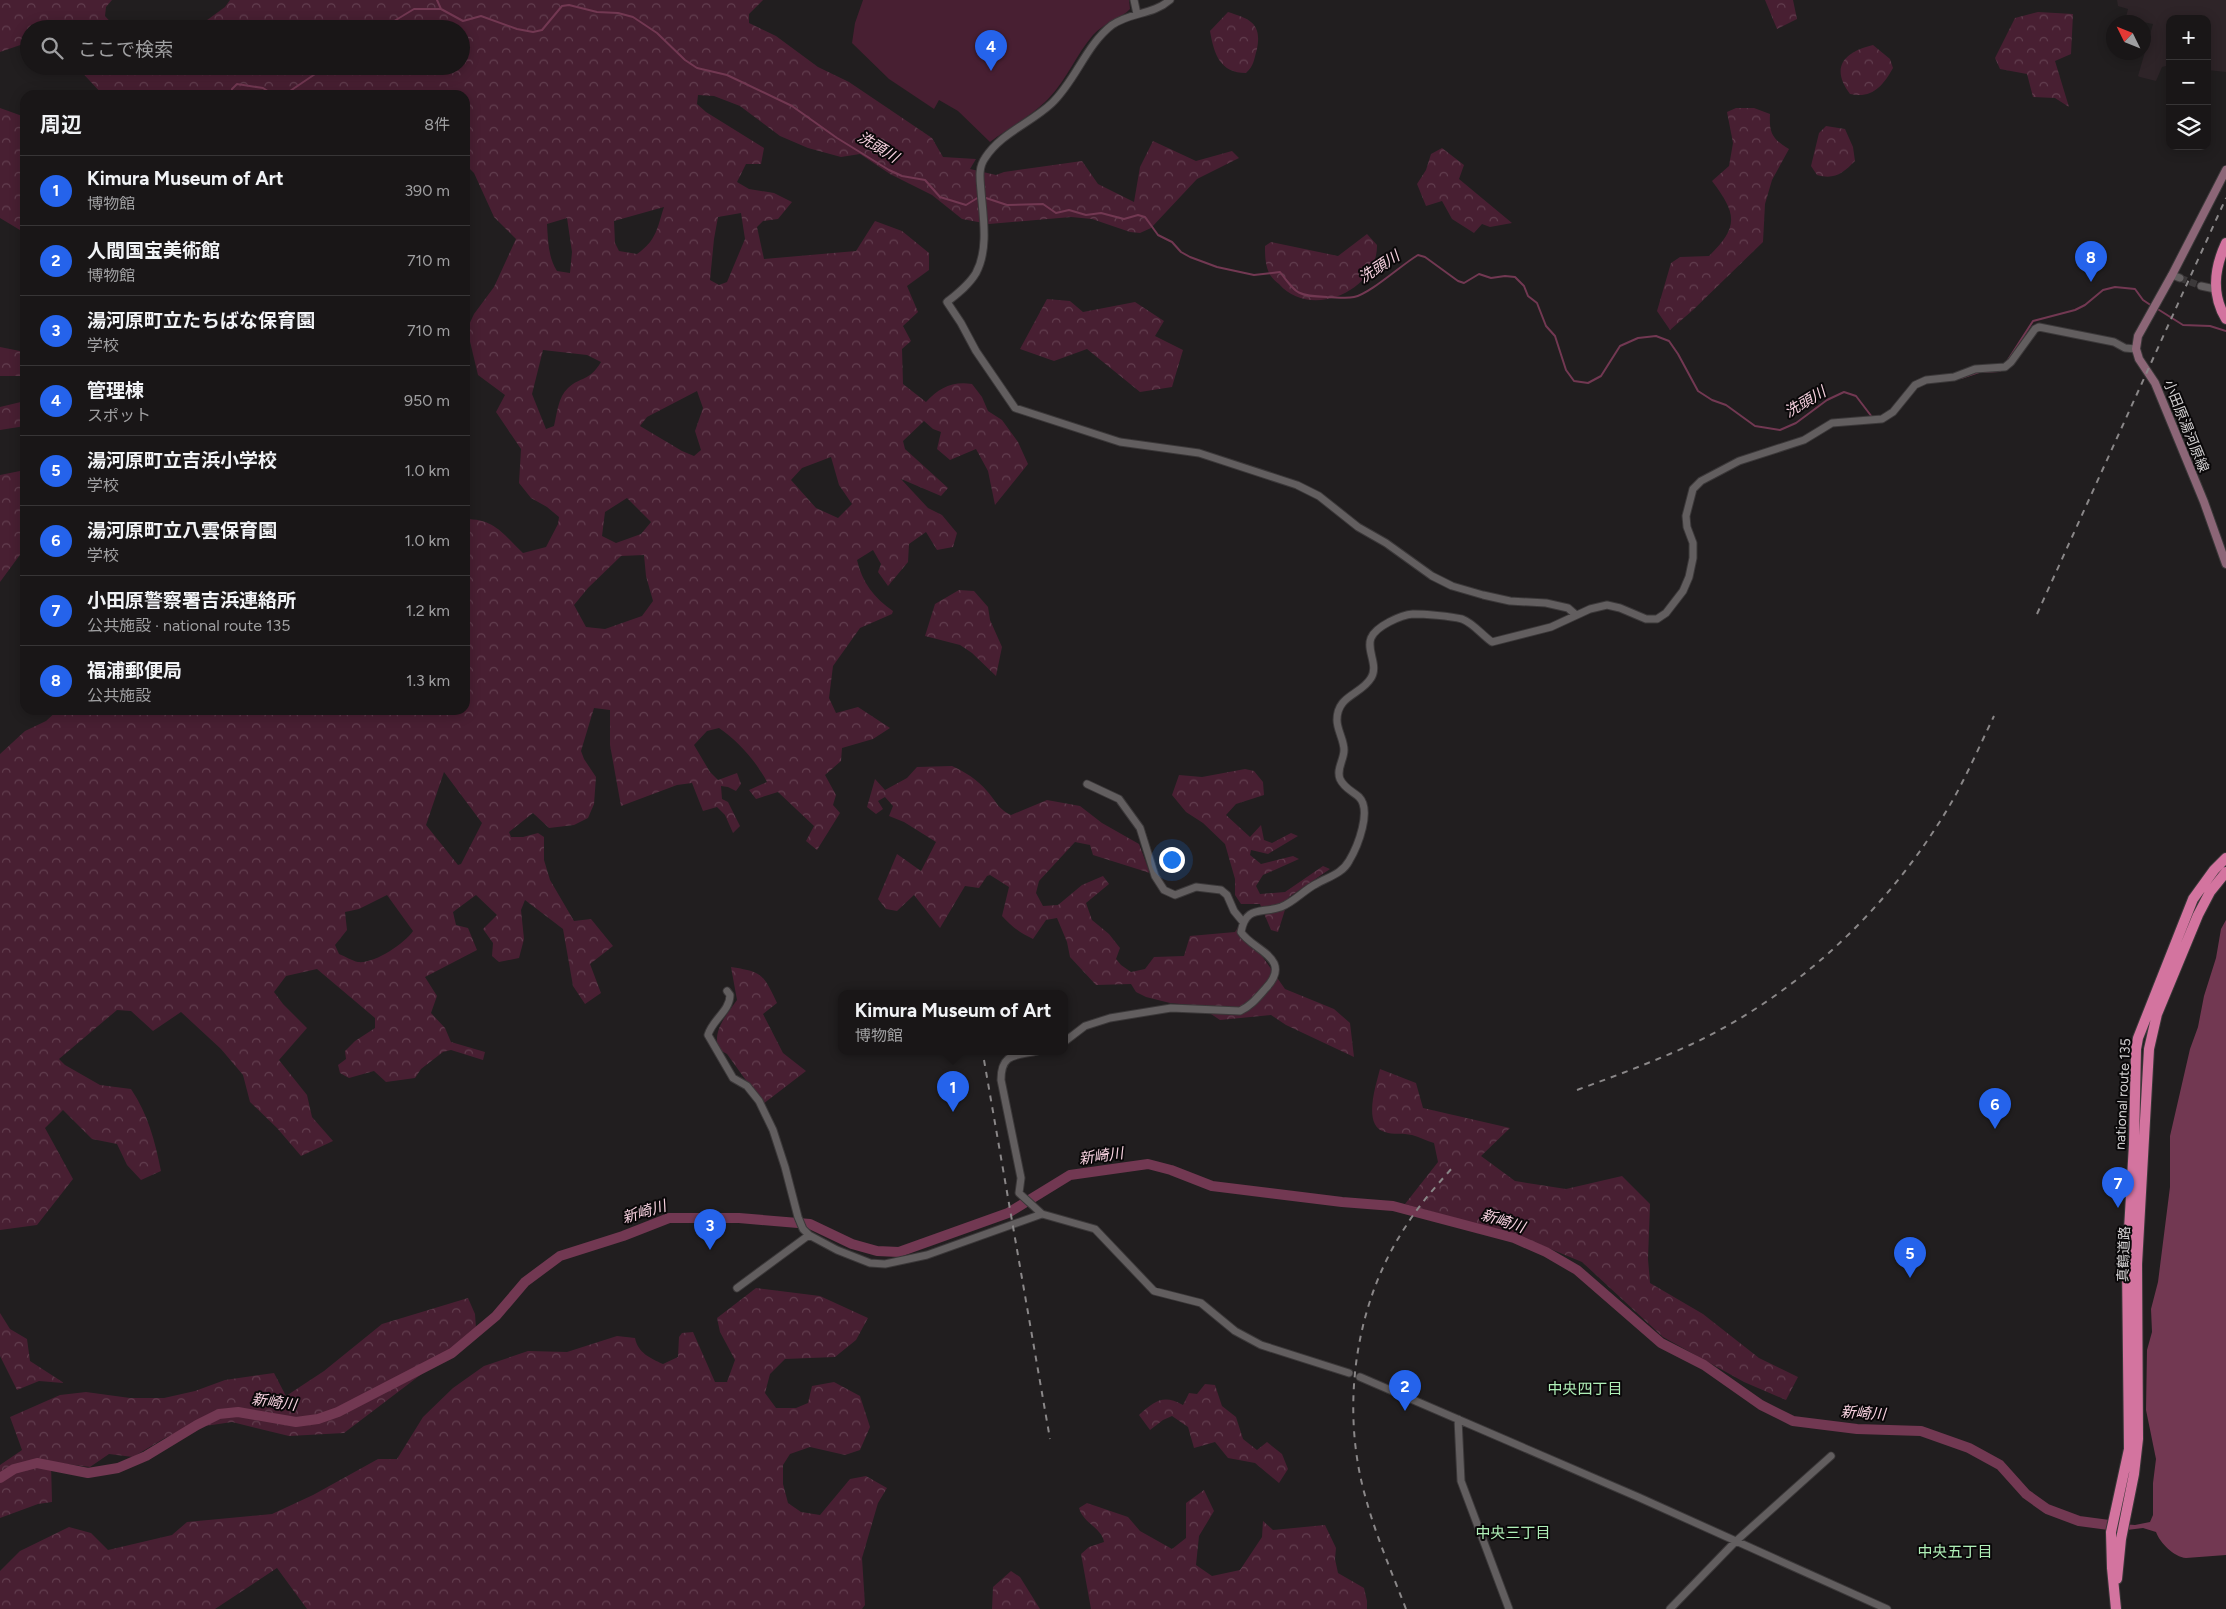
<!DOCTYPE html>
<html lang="ja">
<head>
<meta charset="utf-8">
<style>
  body { margin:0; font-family:Figtree,"Noto Sans JP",sans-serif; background:#221f20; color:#f1f3f6 }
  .controls { position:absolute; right:15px; top:15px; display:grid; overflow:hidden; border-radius:10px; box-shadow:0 2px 12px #0003 }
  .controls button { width:45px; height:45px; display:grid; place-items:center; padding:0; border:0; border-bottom:1px solid #373536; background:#191617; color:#f1f3f6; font:25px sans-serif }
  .compass { position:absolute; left:2106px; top:15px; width:45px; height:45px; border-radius:50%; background:#191617; box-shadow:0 2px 12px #0003; rotate:313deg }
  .you { position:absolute; left:1171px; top:859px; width:18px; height:18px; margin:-12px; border:4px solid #fff; border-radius:50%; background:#1a73e8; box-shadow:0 0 0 8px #1a73e833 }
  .badge { display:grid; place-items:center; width:32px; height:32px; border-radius:50%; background:#2563eb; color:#fff; font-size:16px; font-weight:700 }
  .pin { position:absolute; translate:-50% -41px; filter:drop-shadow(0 1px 2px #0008) }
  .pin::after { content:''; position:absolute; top:26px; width:18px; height:15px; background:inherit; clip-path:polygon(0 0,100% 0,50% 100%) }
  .popup { position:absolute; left:838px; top:990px; width:230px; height:65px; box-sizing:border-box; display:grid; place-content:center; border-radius:10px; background:#191617; filter:drop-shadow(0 1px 4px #0005); font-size:16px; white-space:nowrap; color:#9f9fa1 }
  .popup b { font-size:19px; color:#f1f3f6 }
  .popup::after { content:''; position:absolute; left:50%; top:100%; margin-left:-10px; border:10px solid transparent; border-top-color:#191617 }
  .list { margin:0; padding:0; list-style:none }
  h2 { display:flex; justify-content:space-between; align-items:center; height:65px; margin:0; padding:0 20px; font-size:21px }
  h2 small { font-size:16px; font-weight:400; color:#9f9fa1 }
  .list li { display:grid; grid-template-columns:32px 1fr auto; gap:15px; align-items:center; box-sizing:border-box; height:70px; padding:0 20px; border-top:1px solid #373536 }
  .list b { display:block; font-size:19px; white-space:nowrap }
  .list p { margin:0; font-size:16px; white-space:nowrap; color:#9f9fa1 }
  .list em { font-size:16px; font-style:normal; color:#9f9fa1 }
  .icon { flex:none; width:28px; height:28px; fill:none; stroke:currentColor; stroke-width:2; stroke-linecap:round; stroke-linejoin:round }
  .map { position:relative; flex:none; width:2226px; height:1609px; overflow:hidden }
  .search { position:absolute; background:#191617; box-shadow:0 2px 12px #0003; left:20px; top:20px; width:450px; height:55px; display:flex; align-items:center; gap:12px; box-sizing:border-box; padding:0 18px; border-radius:28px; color:#9f9fa1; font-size:19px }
  .panel { position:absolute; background:#191617; box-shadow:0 2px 12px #0003; left:20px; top:90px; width:450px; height:625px; border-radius:15px }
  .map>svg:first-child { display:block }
  .built { fill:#2e2428 }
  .green { fill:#481f32 }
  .forest { fill:url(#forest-crowns); fill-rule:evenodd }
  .water { fill:#723852 }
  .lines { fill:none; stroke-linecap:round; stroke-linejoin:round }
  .stream { stroke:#723852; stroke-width:2 }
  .river { stroke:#723852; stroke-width:10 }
  .tertiary-tunnel { stroke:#3c393a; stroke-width:7; stroke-dasharray:7 3.5; stroke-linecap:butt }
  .tertiary-casing { stroke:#3b3839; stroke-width:9 }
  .secondary-casing { stroke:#3b3839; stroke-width:10 }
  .trunk-casing { stroke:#3b3839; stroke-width:12 }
  .tertiary { stroke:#625e5f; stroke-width:7 }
  .secondary { stroke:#8c6677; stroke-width:8 }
  .trunk { stroke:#d3749f; stroke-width:10 }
  .rail { stroke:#8a8788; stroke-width:2; stroke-dasharray:6 6; stroke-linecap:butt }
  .labels { text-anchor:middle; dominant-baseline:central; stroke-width:4; stroke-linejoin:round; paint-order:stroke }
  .street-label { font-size:14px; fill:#d3d1d2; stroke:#0a0809 }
  .water-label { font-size:15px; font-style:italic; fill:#f8d2e0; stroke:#0a0809 }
  .neighbourhood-label { font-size:15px; fill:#afefb7; stroke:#0a0809 }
</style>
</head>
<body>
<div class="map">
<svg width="2226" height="1609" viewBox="0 0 2226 1609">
  <defs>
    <pattern id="forest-crowns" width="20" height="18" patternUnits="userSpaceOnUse" patternTransform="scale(1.25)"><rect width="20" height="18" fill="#481f32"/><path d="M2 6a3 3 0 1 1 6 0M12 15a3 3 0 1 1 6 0" fill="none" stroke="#623e4f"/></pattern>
  </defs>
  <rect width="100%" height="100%" fill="#211e1f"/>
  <!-- built -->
  <path class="built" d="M2117,0H2226V72L2207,70V19H2170V65L2162,67L2156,81L2140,77L2138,76L2153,24L2128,19L2126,17L2128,9L2118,6Z"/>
  <!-- green -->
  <path class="green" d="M863,0H1129L1130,9C1122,18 1105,22 1093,35C1076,55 1067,79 1049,98C1032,116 1009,127 990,142L958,111L939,100L934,109L889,79L852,43L855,23Z"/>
  <!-- forest -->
  <path class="forest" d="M0,0H112L106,7L105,16L115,27L124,29H29V42L0,52Z
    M230,0H763L749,14V23L776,36L818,67L849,82L932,138L943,157L976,159L970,169L996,175L1004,172L1082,161L1098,184L1134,202L1140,167L1153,141L1196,161L1232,151L1239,158L1197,179L1151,228L1140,233L1130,232L1092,219L1071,217L989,224L962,219L932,195L890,174L860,154L841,157L808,148L780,136L740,106L714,96L698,95L697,104L706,112L764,148L761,164H746L737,182L749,189L774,193L792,202L778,219L763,221L757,227L764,259L856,251L875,221L902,231L929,253V270L907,286L918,312L903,326L911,341L902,349L903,384L926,402C939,388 952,381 972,384L982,397L988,411L1002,420L1018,442L1028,464L995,505L988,471L976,449L950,460L937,449L941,432L933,429L924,421L903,441L905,449L948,488L941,496L901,479L928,508L942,515L957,533L953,547L937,550L926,532L909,544L908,562L888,586L878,572L881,564L873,550L857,560C862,582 874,598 893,611L892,614L860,628L833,666L829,698L836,713L858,707L890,728L873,739L842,748L841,761L825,775L836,795L833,805L840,813L817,850L806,841L814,826L778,792L756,799L749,790L767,782C756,761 739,742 719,728L707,731L694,745L710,772L718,780L737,773L741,784L736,791L728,787L721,786L722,799L728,802L740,826L733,833L725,815L717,807L703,811L692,783L677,785L621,806L610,745V710L594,708L581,751L584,759L596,777L594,804L588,818L574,825L549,828L533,813L509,832L511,837H523L538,833L544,837V860L550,880L574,921L591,919L613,946L590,964L601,993L585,1004L573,986L563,929L525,900L521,910L524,939L519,958L499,962L492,956L493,943L483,929L497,915L476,895L453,912L456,925L468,928L477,950L425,977L437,996L431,1013L445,1028L451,1042L485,1052L483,1060L451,1050L443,1052L421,1069L415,1078L386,1082L374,1071L349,1078L340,1073L338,1065L346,1059L345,1051L355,1041L375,1028V1018L317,969L286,976L274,992L283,1004L307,1028L279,1060L307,1095L312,1117L333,1141L301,1156L277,1128L250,1102L243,1075L221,1049L181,1012L153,1031L131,1011L117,1010L59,1059L65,1065L100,1085L131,1089C148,1114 155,1141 161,1171L141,1180L127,1165L117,1144L92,1139L63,1110L45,1128L73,1179L37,1225L0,1230V754L25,731L46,721L58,710H465V519C495,519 503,534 523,553L546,547L558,524L559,517L547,507L531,498L519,483L521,449L496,412L505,395L478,375L467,329L474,314L494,287L516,239L494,217L474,173L465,164V95H103L76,66H461V29H125L203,23L225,7ZM664,207C657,228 657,240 637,254L619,251L615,243L614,221ZM741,213L745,239L727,282L719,285L710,280L714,239L718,217ZM567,218L572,252L570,273L557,271C548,257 548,240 547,224ZM543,350L587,355L601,362C589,382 581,376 568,388C558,397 557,414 554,426L546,429L532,394ZM697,391L703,408L695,431L701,450L694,456L682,451L640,426L647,417ZM831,457L839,485L852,504L838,518L816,508L791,480L802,468ZM627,498L651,522L641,534L616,543L602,536L605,512ZM644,555L646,576L653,601L642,616L605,629L586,627L574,605L588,588L621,556ZM444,772L482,823L461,864L458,865L426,825ZM387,895L413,931C404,944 374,964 358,962C352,961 345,956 339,954L335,945L347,930L345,912L359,909Z
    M1765,0H1793L1797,19L1777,29Z
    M1228,12C1250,19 1262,23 1257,49C1254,59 1254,66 1246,73C1220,73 1214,54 1210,31Z
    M2038,12L2073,14L2071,54L2055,61L2069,107L2055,98L2033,97L2027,74L2000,69L1995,58L2015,18Z
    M1873,45L1890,59L1893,68C1883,86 1872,99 1850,94C1830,67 1844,52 1873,45Z
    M0,108L25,117V233L0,218Z
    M1736,108H1754L1770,114C1769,133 1772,139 1789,149L1772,180L1765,204L1763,242L1693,310L1670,330L1657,311L1671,263L1680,257L1709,256C1740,226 1736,213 1712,181L1729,166L1733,143L1727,112Z
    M1826,126L1845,129L1853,147L1855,161C1843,173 1835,180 1817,175L1811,166L1819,133Z
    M1442,148L1464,165L1459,179L1512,223L1490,227L1482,224L1474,233L1452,219L1442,201L1426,206L1417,184L1426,170L1431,154Z
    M1367,234L1377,245C1378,291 1310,320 1279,284C1275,281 1271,277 1269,273C1265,264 1265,255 1265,246L1271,242L1338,256Z
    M1047,299L1070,301L1083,312L1135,302L1164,321L1155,336L1183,350L1172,387L1140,392L1087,349L1054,361L1020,349Z
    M0,347L25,352V376H0Z
    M25,401V426L0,430V407Z
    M25,470V548L0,582V475Z
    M959,590L974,591L988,607L990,620L1002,647L996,676L972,653L960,645L925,636L935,604Z
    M952,766C965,772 977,779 987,791C997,802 997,808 1011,815L1047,800L1080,806L1102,823L1139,844L1150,873L1093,855L1090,845L1075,842L1039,881L1036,893L1043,906L1058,905L1082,885L1103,876L1109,884L1086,903L1092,920L1109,934L1120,948L1116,959L1121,965L1131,972L1145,969L1154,957L1184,956L1190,936L1235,932L1238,927L1251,940L1285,989L1334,1009L1350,1023L1354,1057L1286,1025L1271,1015L1220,1020L1199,1006L1170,1003L1146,997L1136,992L1131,984L1096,985L1070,957L1067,942L1057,918L1046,920L1033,939C1020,933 1012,927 1002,916L1009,887L990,875L987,876L979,888L965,886L940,928L914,895L897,911L886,909L878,899L897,854L921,871L936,842L904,822L889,816L893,806L885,797L878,801L883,809L876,814L867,807L875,779L885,790L907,778L917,767Z
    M1245,769L1254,771L1263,782L1264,795L1236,804L1226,815L1250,837L1261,825L1264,840L1272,843L1291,833L1298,836L1268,854L1251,850L1250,855L1261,864L1293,856L1299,859L1263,875L1256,886L1260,894L1285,892L1323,866L1330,869L1289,897L1278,932L1271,930L1260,904H1241L1235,895V879L1225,844L1203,823L1186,812L1172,795L1179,775L1202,777Z
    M731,967C763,972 763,974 777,1003L763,1014L783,1053L806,1071L763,1104L727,1054L718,1049C713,1029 726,1016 737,1000Z
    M1380,1069L1416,1083L1423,1108L1510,1128L1481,1156L1515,1181L1566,1189L1622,1176L1650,1204L1648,1259L1650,1283L1703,1314L1759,1358L1798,1377L1786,1400L1744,1382L1663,1337L1582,1262L1519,1236L1405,1204L1438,1162L1434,1143C1427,1141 1419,1137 1412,1135C1403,1133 1393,1135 1385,1132C1362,1126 1376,1085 1380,1069Z
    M756,1288L820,1296L868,1318L856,1340L835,1357L785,1359L770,1374L765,1393L776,1408H796L808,1403L812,1386L834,1382L860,1396L870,1427L860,1450L845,1455L810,1447L790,1454L783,1465V1484L788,1503L801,1512L820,1515L850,1479L866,1476L887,1488L878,1503L862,1558L865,1605L862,1609H307L277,1568L215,1609H0V1571L20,1551L69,1527L91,1533L108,1550L172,1535L187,1522L272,1514L313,1495L378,1459H397L423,1417L453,1388L484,1366L528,1351L567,1352L617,1336L635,1338C638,1353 650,1358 663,1364L678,1357L679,1337L682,1333L693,1332L715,1382H727L735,1360L720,1332L717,1318Z
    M468,1298L475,1314L476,1328L446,1359L423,1373L344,1433L289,1436L232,1422L185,1429L165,1438L133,1457L109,1454L90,1467L51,1462L52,1502L38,1504L0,1518V1465L22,1450L10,1417L60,1395L86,1392L130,1398H164L195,1391L225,1380L274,1373L286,1396L324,1371L382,1324Z
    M0,1313L10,1329L27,1339L30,1361L64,1383L39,1381L17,1390L0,1356Z
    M1205,1384L1215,1385L1222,1406L1236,1417L1243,1439L1257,1450L1267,1442L1282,1454L1288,1469L1279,1483L1255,1463L1228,1458L1215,1442L1194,1448L1188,1427L1172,1416L1163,1420L1150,1430L1139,1415C1155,1401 1163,1394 1183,1405L1189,1393L1197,1394Z
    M1204,1490L1214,1511L1199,1536L1196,1565L1212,1576L1240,1570L1262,1537L1263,1521L1273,1530L1325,1525L1336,1548L1335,1559L1338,1573L1364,1588L1367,1601V1609H1091L1081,1554L1089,1547L1104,1542C1102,1528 1083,1523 1079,1508L1087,1503L1128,1517L1140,1531L1172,1549L1186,1538V1503Z
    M1011,1571L1020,1577L1040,1609H992L993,1587Z"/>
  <!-- water -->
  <path class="water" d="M2226,920V1555L2186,1558C2174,1557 2160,1543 2156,1532L2143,1528L2127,1530L2095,1525L2096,1522L2135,1525L2150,1522L2153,1515V1483L2156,1459L2146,1410L2147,1350L2152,1332L2151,1309L2158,1282L2170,1187V1136L2190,1049L2198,1027L2204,996L2216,958L2221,929Z"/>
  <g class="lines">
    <!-- stream -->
    <path class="stream" d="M437,0L441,9L463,21L481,16L517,29L533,32L542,30L562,6L569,5L597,12L618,13L633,17L657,33L685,60L697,68L727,75L792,106L837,138L889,170L902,176L925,180L940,197L966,205L979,197
      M381,29L414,9H440
      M231,95L232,89L237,84L263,88L274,95
      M279,95L290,91L327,66
      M983,197L1007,205L1043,204L1056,213L1069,210L1086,215L1101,213L1124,219L1138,215L1145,217L1158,235L1172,242L1181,252L1190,257L1217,267L1254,275L1280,272C1297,295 1299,296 1327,297C1335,297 1346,299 1354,297C1370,294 1401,265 1418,255L1425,257L1458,281L1464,283L1479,274L1491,278L1505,276L1515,277L1524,286L1528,296L1537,303L1546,326L1555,336L1566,370L1574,381L1588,383L1601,376L1620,346L1638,338L1656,336L1669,341L1678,354L1698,391L1712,400L1726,405L1755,426L1780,430L1796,423L1827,400L1844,392L1856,396L1872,417
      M2156,308L2183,325L2210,326L2226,331
      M2006,363L2033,321L2075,310L2085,305L2103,290L2115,287L2135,289L2143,300L2152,306
      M1961,378L1979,372L2000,371"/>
    <!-- river -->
    <path class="river" d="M0,1478L14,1469L37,1463L88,1473L118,1468L146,1456L197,1425L219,1414L238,1412L296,1422L318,1419L338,1412L452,1353L496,1316L525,1282L560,1256L623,1236L669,1218H739L810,1224L852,1244L877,1251L899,1252L1008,1213L1070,1175L1148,1164L1171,1170L1212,1186L1342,1202L1393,1206L1514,1238L1546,1252L1577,1270L1661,1343L1704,1365L1761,1405L1793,1421L1857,1429L1921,1431L1969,1448L2000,1465L2026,1494L2047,1509L2079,1521L2109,1525"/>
    <!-- tertiary-tunnel -->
    <path class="tertiary-tunnel" d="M2180,278L2201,286"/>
    <defs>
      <path id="tertiary" d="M1134,0L1137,14
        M1170,0C1153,15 1130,12 1112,25C1086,45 1076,80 1052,103C1031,123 1001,133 985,158C978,168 980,179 981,191C983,216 989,249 976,273C969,285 957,294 947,302L961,323L976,351L1015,408L1120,442L1199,453L1297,485L1319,496L1358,527L1386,543L1432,576L1452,586L1483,595L1510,601L1546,603L1568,608L1576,615
        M2172,275L2180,278
        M2201,286L2215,289
        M1087,784L1119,799L1140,828L1155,876L1164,890L1175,895L1196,887L1221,890L1227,895L1234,911L1243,922
        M727,991L730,995C730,1011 712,1020 708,1035L733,1078L747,1086L759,1101L773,1130L785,1167L798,1217L803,1229L809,1235L837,1250L870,1263L885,1264L927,1255L1042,1214L1095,1229L1154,1291L1201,1303L1235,1331L1261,1345L1349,1373
        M1064,1042L1085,1026L1110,1018L1171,1008L1240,1011C1251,1006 1258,997 1266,988C1294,958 1252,950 1241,932C1246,905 1261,914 1281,907C1294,902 1304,890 1316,884C1328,877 1342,874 1349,861C1358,846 1372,810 1359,797C1352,791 1344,788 1340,779C1336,769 1344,760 1344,750C1344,740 1337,730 1337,720C1337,695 1361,695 1371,678C1379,665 1366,651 1371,638C1376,626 1401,615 1413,614C1424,614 1450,616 1462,619C1473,623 1482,635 1492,642L1551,627L1590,609L1607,605L1620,608L1646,619H1657L1666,613L1683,591L1689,577L1693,558V543L1687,527L1686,516L1693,489L1701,481L1739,461L1804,440L1832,423L1882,419L1893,412L1915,385L1926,380L1954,377L1975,369L2005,367L2011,362L2035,329L2039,327L2114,342L2125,348L2136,349
        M1037,1051C1015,1056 1001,1053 1001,1080L1021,1178L1019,1193L1042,1214
        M737,1288L809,1235
        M1360,1377L1638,1497L1887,1609
        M1458,1419L1461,1481L1509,1609
        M1670,1609L1735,1542L1831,1456"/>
      <path id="secondary" d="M2226,170L2172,275L2138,336L2136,349L2139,359L2155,383L2204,502L2226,564"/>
      <path id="trunk" d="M2226,243C2214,269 2211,294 2226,319
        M2117,1579L2121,1539L2134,1474L2138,1439L2137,1264L2149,1049L2157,1014L2198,915L2210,892L2226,872
        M2116,1609L2112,1568L2111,1532L2129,1449L2127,1264L2134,1144L2136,1049L2138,1038L2193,899L2214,870L2226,858"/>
    </defs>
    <!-- tertiary casing -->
    <use href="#tertiary" class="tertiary-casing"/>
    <!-- secondary casing -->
    <use href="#secondary" class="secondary-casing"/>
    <!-- trunk casing -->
    <use href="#trunk" class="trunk-casing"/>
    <!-- tertiary -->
    <use href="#tertiary" class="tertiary"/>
    <!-- secondary -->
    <use href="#secondary" class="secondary"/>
    <!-- trunk -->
    <use href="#trunk" class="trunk"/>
    <!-- rail -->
    <path class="rail" d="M2037,614L2226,198
      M984,1060L1050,1439
      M1577,1090C1615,1076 1653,1062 1690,1045C1797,995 1886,911 1947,810C1965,780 1979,747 1994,716
      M1406,1609C1392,1573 1376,1536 1366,1499C1340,1410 1354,1304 1406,1226C1419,1205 1436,1186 1453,1167"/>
  </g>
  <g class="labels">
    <!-- street labels -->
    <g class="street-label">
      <text transform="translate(2186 426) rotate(68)">小田原湯河原線</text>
      <text transform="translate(2123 1094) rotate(-87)">national route 135</text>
      <text transform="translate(2124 1254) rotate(-88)">真鶴道路</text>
    </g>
    <!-- water labels -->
    <g class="water-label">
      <text transform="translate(878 147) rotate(31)">洗頭川</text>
      <text transform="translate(1379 267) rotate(-33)">洗頭川</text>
      <text transform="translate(1805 402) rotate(-31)">洗頭川</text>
      <text transform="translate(1101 1156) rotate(-8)">新崎川</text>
      <text transform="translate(644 1212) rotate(-17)">新崎川</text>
      <text transform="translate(1503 1221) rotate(18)">新崎川</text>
      <text transform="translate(274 1402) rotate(8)">新崎川</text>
      <text transform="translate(1863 1413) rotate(4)">新崎川</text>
    </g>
    <!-- neighbourhood labels -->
    <g class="neighbourhood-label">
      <text x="1585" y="1389">中央四丁目</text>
      <text x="1513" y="1533">中央三丁目</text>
      <text x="1955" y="1552">中央五丁目</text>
    </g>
  </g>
</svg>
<div class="controls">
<button>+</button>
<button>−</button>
<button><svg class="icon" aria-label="layers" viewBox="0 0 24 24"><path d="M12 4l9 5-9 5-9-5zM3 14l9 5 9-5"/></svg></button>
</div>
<svg class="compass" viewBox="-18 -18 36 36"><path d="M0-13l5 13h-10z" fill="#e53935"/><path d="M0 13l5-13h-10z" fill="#9f9fa1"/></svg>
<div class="you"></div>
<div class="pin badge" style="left:953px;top:1112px">1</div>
<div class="popup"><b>Kimura Museum of Art</b>博物館</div>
<div class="pin badge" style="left:1405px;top:1411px">2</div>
<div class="pin badge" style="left:710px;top:1250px">3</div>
<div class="pin badge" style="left:991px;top:71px">4</div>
<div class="pin badge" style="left:1910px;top:1278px">5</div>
<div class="pin badge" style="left:1995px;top:1129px">6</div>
<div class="pin badge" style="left:2118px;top:1208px">7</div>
<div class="pin badge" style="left:2091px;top:282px">8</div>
<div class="search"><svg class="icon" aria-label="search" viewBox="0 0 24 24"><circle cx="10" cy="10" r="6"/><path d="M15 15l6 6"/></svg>ここで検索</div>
<section class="panel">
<h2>周辺<small>8件</small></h2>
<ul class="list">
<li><span class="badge">1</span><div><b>Kimura Museum of Art</b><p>博物館</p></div><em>390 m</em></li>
<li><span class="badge">2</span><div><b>人間国宝美術館</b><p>博物館</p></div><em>710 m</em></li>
<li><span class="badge">3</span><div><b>湯河原町立たちばな保育園</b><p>学校</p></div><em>710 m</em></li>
<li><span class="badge">4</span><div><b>管理棟</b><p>スポット</p></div><em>950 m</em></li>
<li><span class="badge">5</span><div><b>湯河原町立吉浜小学校</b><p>学校</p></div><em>1.0 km</em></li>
<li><span class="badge">6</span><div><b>湯河原町立八雲保育園</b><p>学校</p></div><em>1.0 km</em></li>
<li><span class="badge">7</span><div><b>小田原警察署吉浜連絡所</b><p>公共施設 · national route 135</p></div><em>1.2 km</em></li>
<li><span class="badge">8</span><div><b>福浦郵便局</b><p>公共施設</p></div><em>1.3 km</em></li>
</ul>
</section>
</div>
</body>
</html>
